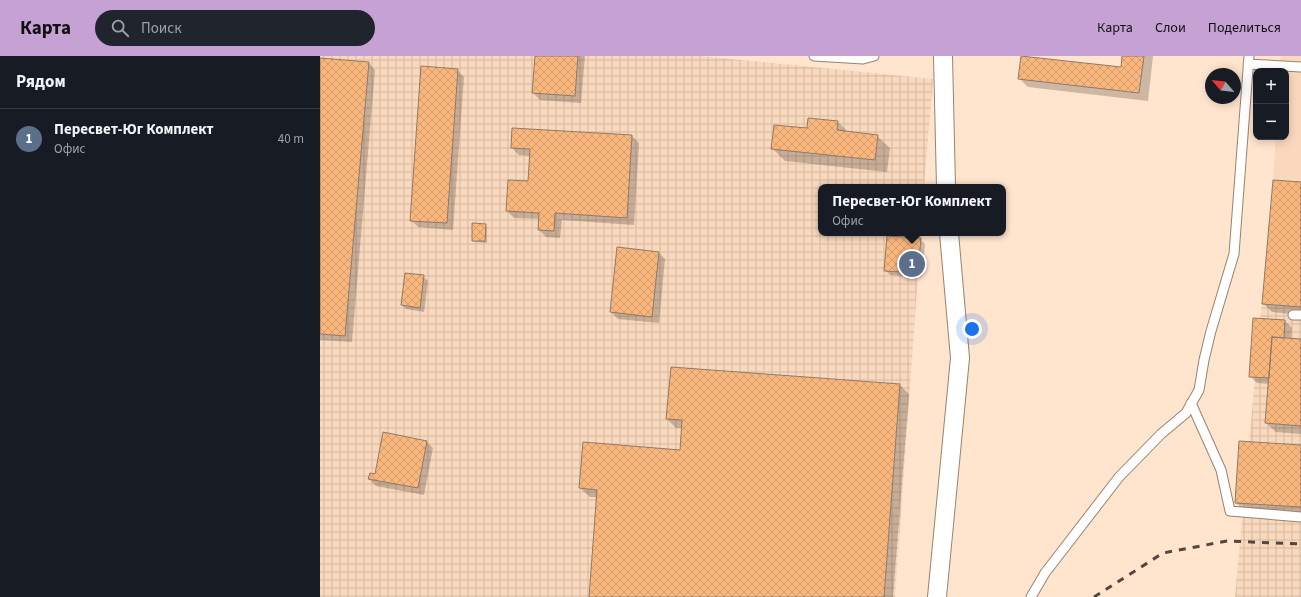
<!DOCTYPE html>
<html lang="ru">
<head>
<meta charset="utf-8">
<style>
  body { margin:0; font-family:"Source Sans 3",sans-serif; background:#20242c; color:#f1f3f6 }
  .controls { position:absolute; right:12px; top:12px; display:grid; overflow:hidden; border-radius:8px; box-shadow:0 2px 10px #0003 }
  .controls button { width:36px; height:36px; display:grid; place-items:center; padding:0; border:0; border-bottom:1px solid #363941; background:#171b24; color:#f1f3f6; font:20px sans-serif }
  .compass { position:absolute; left:885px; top:12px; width:36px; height:36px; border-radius:50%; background:#171b24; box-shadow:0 2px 10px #0003; rotate:298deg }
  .you { position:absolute; left:652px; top:273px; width:14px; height:14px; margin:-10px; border:3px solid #fff; border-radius:50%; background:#1a73e8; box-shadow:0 0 0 6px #1a73e833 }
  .badge { display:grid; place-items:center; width:26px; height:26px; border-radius:50%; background:#c5a1d4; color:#fff; font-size:13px; font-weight:700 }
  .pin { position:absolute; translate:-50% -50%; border:2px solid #fff; box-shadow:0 1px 4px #0006 }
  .popup { position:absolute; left:498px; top:128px; width:188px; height:52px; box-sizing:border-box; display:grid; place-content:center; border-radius:8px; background:#171b24; filter:drop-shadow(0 1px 3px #0005); font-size:13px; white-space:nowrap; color:#9ea1a6 }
  .popup b { font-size:15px; color:#f1f3f6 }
  .popup::after { content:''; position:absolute; left:50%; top:100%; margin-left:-8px; border:8px solid transparent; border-top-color:#171b24 }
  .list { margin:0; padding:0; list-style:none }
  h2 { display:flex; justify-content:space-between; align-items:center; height:52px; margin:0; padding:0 16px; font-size:17px }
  h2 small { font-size:13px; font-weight:400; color:#9ea1a6 }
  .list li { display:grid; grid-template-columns:26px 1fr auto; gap:12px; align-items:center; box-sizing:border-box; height:60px; padding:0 16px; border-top:1px solid #363941 }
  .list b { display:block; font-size:15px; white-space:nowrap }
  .list p { margin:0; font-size:13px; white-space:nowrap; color:#9ea1a6 }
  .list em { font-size:13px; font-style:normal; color:#9ea1a6 }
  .icon { flex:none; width:22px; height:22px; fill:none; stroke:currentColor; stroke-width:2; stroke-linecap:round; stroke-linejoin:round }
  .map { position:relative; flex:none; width:981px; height:541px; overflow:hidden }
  header { display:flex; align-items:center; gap:24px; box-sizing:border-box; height:56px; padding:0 20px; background:#c5a1d4; color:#111 }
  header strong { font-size:19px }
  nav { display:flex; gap:22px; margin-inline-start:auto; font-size:14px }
  .search { width:280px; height:36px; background:#20242c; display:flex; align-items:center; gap:10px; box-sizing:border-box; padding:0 14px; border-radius:22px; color:#9ea1a6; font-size:15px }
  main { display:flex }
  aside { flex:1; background:#171b24 }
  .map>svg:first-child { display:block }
  .built { fill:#f9d8bd }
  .industrial { fill:url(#industrial-grid) }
  .shadow { fill:#0003 }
  .building { fill:url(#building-cross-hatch); stroke:#927a66 }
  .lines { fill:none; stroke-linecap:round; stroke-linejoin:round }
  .service-casing { stroke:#9b826e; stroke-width:11 }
  .minor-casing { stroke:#9b826e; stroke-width:20 }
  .service { stroke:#fff; stroke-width:9 }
  .minor { stroke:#fff; stroke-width:18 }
  .rail { stroke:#54463c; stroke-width:3; stroke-dasharray:7 7; stroke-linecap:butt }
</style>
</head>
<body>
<header>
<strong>Карта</strong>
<div class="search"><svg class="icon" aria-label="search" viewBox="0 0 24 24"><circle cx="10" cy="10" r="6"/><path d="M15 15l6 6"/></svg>Поиск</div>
<nav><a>Карта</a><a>Слои</a><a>Поделиться</a></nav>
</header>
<main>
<aside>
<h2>Рядом<small></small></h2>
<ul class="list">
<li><span class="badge" style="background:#5c6f8a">1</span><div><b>Пересвет-Юг Комплект</b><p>Офис</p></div><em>40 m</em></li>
</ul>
</aside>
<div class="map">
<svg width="981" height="541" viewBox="0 0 981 541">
  <defs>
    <pattern id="industrial-grid" width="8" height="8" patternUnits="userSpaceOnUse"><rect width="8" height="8" fill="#f9d8bd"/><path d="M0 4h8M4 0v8" fill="none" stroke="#d4b8a1"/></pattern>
    <pattern id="building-cross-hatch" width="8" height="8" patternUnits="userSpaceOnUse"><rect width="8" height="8" fill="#f9b77e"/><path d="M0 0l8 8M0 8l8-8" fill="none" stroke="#d49c6b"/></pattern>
  </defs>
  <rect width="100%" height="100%" fill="#ffe4ce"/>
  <!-- built -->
  <path class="built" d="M961,0H981V126L953,124L956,81H966V15H960Z"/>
  <!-- industrial -->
  <path class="industrial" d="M0,0H381L613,23L604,131H501V177H601L575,541H0Z
    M953,124L981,126V541H915Z"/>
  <!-- shadow -->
  <path class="shadow" d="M216,0H265L261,47L220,44L213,37Z
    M803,0H833L828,45L708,31L699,22L802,12Z
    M0,3L49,7L55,14L32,286L0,284Z
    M137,14L144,21L133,174L98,171L91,164Z
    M518,66L528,76L557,80L570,92L567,116L465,105L452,92L488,73Z
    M193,73L312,80L319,87L314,169L242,164L240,182L226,181L219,174L220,163L194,162L187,155L209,126L211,100L199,99L192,92Z
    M981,127V259L952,256L943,247Z
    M165,169L167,171V187L155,186L153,184Z
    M600,183L605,188L602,221L570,219L565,214Z
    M338,196L345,203L339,267L298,263L291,256Z
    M103,220L108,225L104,256L86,253L82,249Z
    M965,265L972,272L971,283L981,284V378L956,376L946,367L950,328L937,327L930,320Z
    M351,312L580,329L589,338L573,541H270L277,441H270L260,432L360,395L362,372H356L347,363Z
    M107,386L113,392L104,439L56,430L49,423Z
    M981,390V459L926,456L916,447Z"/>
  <!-- building -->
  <path class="building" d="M215,0H258L255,40L212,37Z
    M701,0L801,11L802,0H824L819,37L698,23Z
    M0,2L49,6L25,280L0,278Z
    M101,10L138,13L127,167L90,165Z
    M488,62L518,65L517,74L558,79L555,104L451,93L454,69L487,72Z
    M192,72L312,79L307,162L235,157L234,175L218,174L219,157L186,155L188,124L208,125L210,93L191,92Z
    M953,124L981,126V251L942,248Z
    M152,167L166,168L165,185H152Z
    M567,180L601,182L598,217L564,215Z
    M297,191L339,196L332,261L290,256Z
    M85,217L104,219L100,252L81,249Z
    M933,262L965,264L964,282L952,281L949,322L929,321Z
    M952,281L981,283V370L945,367Z
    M351,311L580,328L564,541H269L277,434L259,432L263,386L360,394L362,364L346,363Z
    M63,376L107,385L98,432L48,423L50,417L55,418Z
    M919,385L981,389V451L915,447Z"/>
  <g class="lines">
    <defs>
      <path id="service" d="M494,0L543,3L554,0
        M928,8L981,11
        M973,259H981
        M871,347L901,414L910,455L981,461
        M711,541L725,517L799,421L841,378L866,357L879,334L884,304L891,275L914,198L929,0"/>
      <path id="minor" d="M623,0L626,131
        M617,541L640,302L629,177"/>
    </defs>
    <!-- service casing -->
    <use href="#service" class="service-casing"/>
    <!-- minor casing -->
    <use href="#minor" class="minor-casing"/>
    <!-- service -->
    <use href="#service" class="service"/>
    <!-- minor -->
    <use href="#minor" class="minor"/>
    <!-- rail -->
    <path class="rail" d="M774,541L843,497L907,485L981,488"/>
  </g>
</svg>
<div class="controls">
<button>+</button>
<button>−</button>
</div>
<svg class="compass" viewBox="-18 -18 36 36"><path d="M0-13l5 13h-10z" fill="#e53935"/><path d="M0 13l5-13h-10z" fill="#9ea1a6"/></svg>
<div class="you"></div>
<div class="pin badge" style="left:592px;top:208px;background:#5c6f8a">1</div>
<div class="popup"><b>Пересвет-Юг Комплект</b>Офис</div>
</div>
</main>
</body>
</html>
